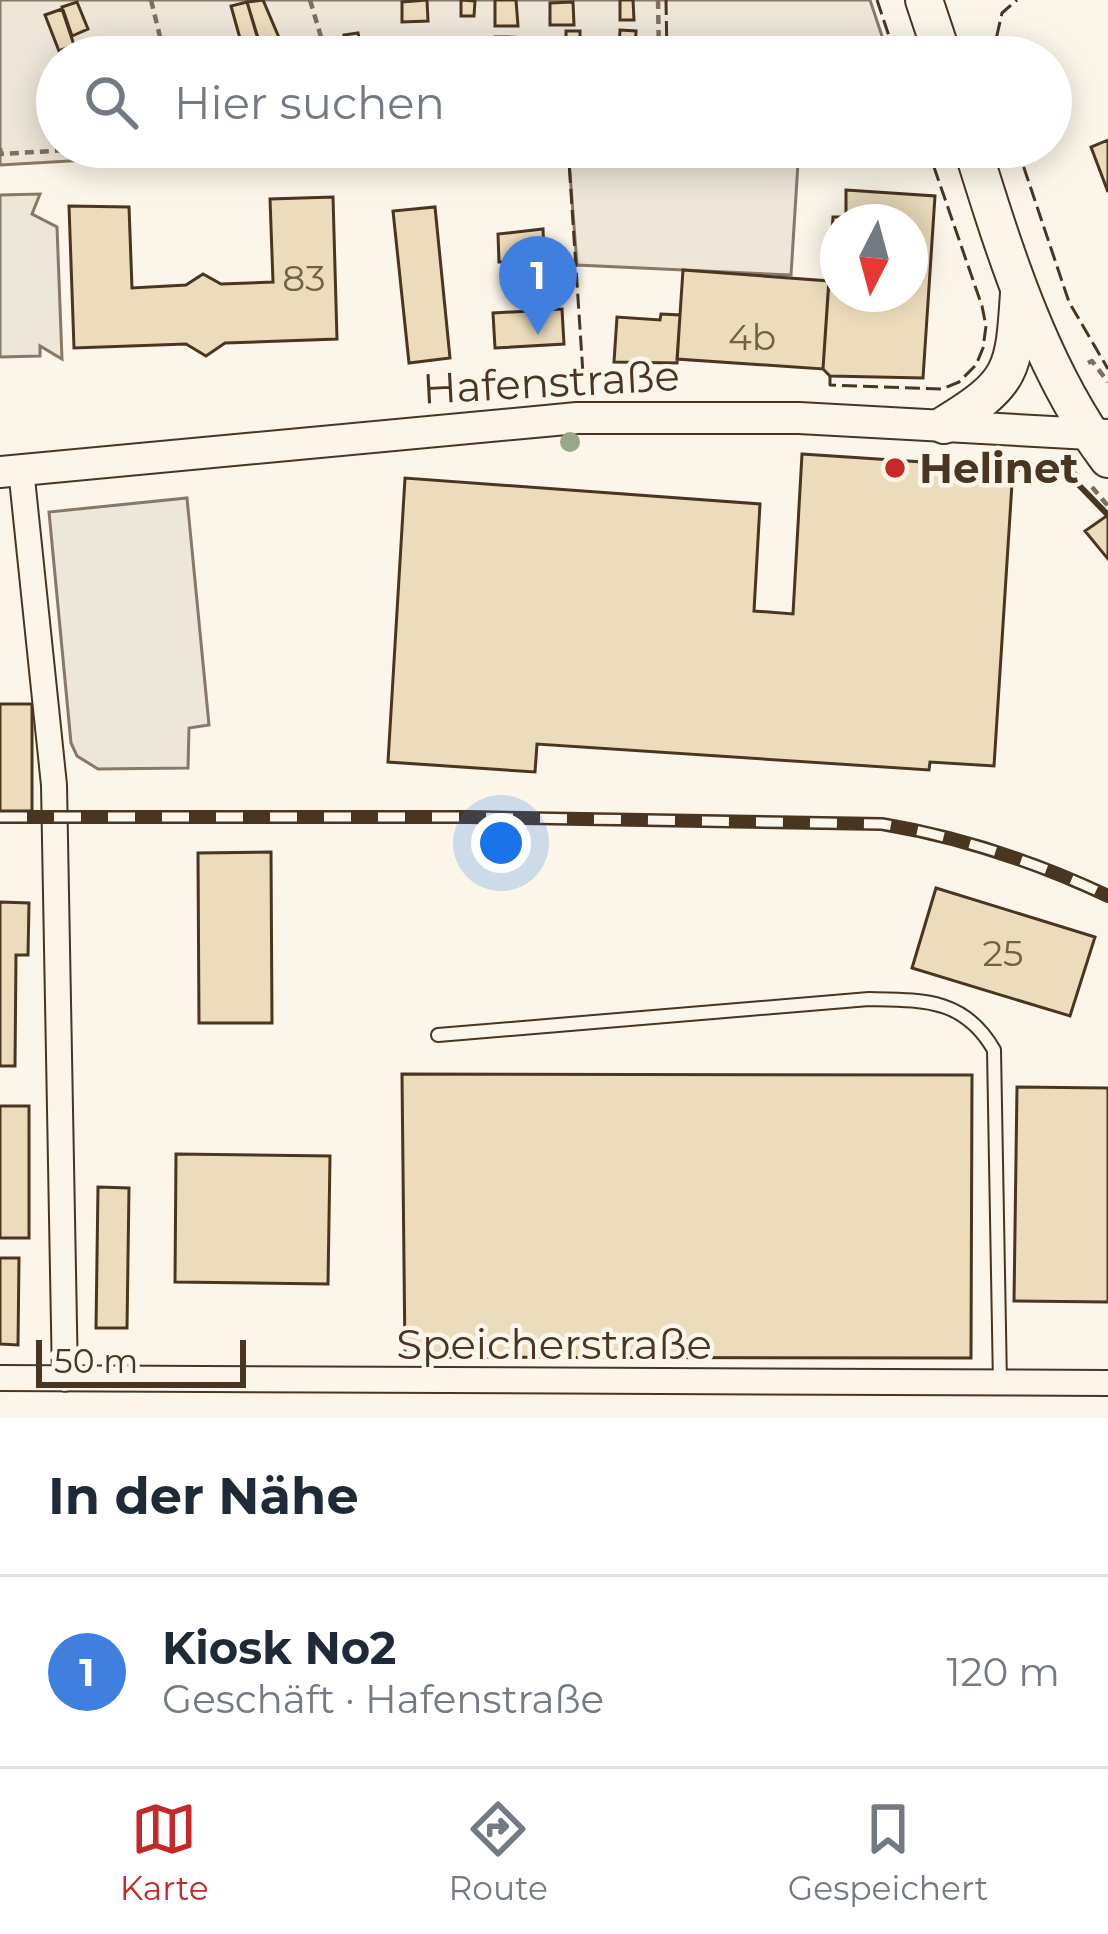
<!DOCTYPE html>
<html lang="de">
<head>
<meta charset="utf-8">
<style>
  body { margin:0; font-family:Montserrat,sans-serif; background:#f2f2f3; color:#1f2937 }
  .compass { position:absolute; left:820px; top:204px; width:108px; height:108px; border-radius:50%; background:#fff; box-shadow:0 6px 30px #0003; rotate:186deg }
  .scale { position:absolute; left:36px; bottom:30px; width:210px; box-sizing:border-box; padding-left:12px; border:6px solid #4a3520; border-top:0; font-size:33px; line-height:42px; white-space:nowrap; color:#4a3520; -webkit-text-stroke:9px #fbf6e9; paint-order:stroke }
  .you { position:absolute; left:501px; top:843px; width:42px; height:42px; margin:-30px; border:9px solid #fff; border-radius:50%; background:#1a73e8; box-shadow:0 0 0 18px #1a73e833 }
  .badge { display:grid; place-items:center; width:78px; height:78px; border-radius:50%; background:#c62828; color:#fff; font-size:39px; font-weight:700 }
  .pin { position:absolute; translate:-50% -99px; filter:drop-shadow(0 3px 6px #0008) }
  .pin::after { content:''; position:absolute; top:63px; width:42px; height:36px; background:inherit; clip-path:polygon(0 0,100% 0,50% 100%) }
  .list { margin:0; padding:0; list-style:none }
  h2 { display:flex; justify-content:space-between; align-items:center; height:156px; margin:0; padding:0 48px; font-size:51px }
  h2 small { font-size:39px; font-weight:400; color:#747a83 }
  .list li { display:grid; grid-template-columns:78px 1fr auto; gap:36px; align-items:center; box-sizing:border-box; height:192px; padding:0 48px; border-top:3px solid #e0e1e3 }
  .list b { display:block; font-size:45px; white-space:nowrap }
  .list p { margin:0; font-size:39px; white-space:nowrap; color:#747a83 }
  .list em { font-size:39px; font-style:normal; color:#747a83 }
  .icon { flex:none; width:66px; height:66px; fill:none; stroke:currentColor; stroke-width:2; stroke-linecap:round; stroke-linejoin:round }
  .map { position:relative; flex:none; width:1108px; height:1418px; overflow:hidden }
  .search { position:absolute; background:#fff; box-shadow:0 6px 30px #0003; left:36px; right:36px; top:36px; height:132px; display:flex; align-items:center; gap:30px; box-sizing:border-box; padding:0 42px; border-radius:66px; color:#747a83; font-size:45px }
  .sheet { height:348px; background:#fff }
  nav { display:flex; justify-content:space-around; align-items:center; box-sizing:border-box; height:168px; border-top:3px solid #e0e1e3; background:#fff; font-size:33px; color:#747a83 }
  nav a { display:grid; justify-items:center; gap:6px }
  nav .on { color:#c62828 }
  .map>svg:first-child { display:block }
  .green { fill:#ede6d9; stroke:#887966; stroke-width:3 }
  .parking { fill:#ede7d9; stroke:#887966; stroke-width:3 }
  .building { fill:#ecdcbc; stroke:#4a3520; stroke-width:3; fill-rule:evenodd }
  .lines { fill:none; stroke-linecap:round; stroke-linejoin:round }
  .service-casing { stroke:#4a3520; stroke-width:16 }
  .minor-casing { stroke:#4a3520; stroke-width:28 }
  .tertiary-casing { stroke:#4a3520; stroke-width:34 }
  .secondary-casing { stroke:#4a3520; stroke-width:40 }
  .path { stroke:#7f6f5c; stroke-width:4.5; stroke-dasharray:9 6; stroke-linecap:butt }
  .service { stroke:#fbf6e9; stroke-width:12 }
  .minor { stroke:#fbf6e9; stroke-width:24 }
  .tertiary { stroke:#fbf6e9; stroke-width:30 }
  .secondary { stroke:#fbf6e9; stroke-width:36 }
  .rail-casing { stroke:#4a3520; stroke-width:14 }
  .rail { stroke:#fbf6e9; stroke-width:9; stroke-dasharray:27; stroke-linecap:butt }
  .fence { stroke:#4a3520; stroke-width:3; stroke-dasharray:15 6; stroke-linecap:butt }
  .wall { stroke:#4a3520; stroke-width:6 }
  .tree { fill:#96a887 }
  .poi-dot { fill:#c62828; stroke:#fbf6e9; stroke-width:4.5 }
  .labels { text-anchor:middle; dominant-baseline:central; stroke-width:9; stroke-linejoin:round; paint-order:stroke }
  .number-label { font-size:36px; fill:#725f47 }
  .street-label { font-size:42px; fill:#4a3520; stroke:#fbf6e9 }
  .poi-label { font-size:42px; font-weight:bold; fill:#4a3520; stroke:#fbf6e9; text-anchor:start }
</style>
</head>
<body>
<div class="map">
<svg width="1108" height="1418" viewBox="0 0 1108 1418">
  <rect width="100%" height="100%" fill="#fbf6e9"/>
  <!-- green -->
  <path class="green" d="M0,0H870L889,57H57V147H312L0,165Z
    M568,147H799L791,275L577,265Z"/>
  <!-- parking -->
  <path class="parking" d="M40,194L32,214L57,227L62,359L40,346V356L0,357V195Z
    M187,498L209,725L189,728L188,768L98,769L77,756L71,743L49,512Z"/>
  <!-- building -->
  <path class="building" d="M263,0L280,40L260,46L247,2Z
    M427,0L428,21L402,22V2Z
    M461,0L475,1L474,16H461Z
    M495,0H516L518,26H495Z
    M620,0H633L634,20H620Z
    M77,2L88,29L72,36L62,7Z
    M247,2L258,38L241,42L231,6Z
    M573,2L574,25H550V3Z
    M62,9L74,45L59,51L45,15Z
    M620,30L636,31L635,52H619Z
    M566,31H580V48H566Z
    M358,33L363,57H348L344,35Z
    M495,37H509V55H494Z
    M509,37L526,38V55H509Z
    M1108,140V192L1091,147Z
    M846,190L935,196L923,378L830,376L823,369L833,217H846ZM838,222H910V294H838Z
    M333,197L337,339L225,343L206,356L186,344L74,348L69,206L129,207L132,288L186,285L203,274L221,284L273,282L270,199Z
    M435,207L450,358L409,363L393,211Z
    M543,229L544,253H550L551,267H545L546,289L510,290L509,262H499L498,234Z
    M683,270L829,281L823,369L677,359Z
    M562,309L564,344L495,348L493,313Z
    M661,314L680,315L677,363L614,362L617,317L660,320Z
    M802,454L1013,468L994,766L930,762L929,770L537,744L535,772L388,762L405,478L760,504L754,611L793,614Z
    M1108,515V559L1085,531Z
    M0,704H32V811H0Z
    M271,852L272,1023H199L198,853Z
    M936,888L1095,937L1070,1016L912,968Z
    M0,902L29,903L28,955H16L15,1066H0Z
    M402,1074L972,1075L971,1358L405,1357Z
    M1017,1087L1108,1088V1302L1014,1301Z
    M0,1106H29V1238H0Z
    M176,1154L330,1156L328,1284L175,1282Z
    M98,1187L129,1188L127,1328H96Z
    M0,1258H19L18,1345L0,1344Z"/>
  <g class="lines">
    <defs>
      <path id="service" d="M438,1035L869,999C923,1000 964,998 994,1050L1000,1384"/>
      <path id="minor" d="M21,469L54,785L65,1379
        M0,1378L1108,1383"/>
      <path id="tertiary" d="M0,472L577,418H799L1108,435"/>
      <path id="secondary" d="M924,0L943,57
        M972,147C1005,253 1041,370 1108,459
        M944,425C1013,383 1014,371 1019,293"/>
    </defs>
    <!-- service casing -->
    <use href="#service" class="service-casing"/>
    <!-- minor casing -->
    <use href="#minor" class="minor-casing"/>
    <!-- tertiary casing -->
    <use href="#tertiary" class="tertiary-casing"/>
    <!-- secondary casing -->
    <use href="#secondary" class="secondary-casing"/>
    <!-- path -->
    <path class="path" d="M151,0L165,57
      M310,0L327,57
      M658,0L659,57
      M0,148L1,154L118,147
      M1088,363L1092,361L1108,382
      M1019,459V464L1069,470L1079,476
      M1092,487L1108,506"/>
    <!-- service -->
    <use href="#service" class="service"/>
    <!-- minor -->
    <use href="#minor" class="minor"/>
    <!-- tertiary -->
    <use href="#tertiary" class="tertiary"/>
    <!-- secondary -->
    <use href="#secondary" class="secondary"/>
    <defs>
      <path id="rail" d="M0,817H468L882,824C960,837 1036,862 1108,896"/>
    </defs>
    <!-- rail casing -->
    <use href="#rail" class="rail-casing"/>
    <!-- rail -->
    <use href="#rail" class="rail"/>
    <!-- fence -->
    <path class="fence" d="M666,0L667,57
      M877,0L896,57
      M992,57L1002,13L1017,0
      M568,147L583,374L633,371L634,363
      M1017,147L1069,302L1108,369
      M830,376V385L942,389L959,382L976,365L983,348L986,326L982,306L927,147"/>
    <!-- wall -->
    <path class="wall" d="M1013,468L1071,477L1108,515"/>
  </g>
  <!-- trees -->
  <circle class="tree" cx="570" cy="442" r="10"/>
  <!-- markers -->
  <circle class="poi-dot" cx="895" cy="468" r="12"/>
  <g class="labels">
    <!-- number labels -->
    <g class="number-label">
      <text x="304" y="278">83</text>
      <text x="752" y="337">4b</text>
      <text x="1003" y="953">25</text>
    </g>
    <!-- street labels -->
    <g class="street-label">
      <text transform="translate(551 382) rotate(-3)">Hafenstraße</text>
      <text x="554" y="1344">Speicherstraße</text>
    </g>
    <!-- poi labels -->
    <g class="poi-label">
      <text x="919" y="468">Helinet</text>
    </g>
  </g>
</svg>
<svg class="compass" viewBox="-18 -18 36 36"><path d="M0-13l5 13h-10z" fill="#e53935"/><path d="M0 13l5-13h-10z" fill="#747a83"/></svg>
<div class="scale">50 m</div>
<div class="you"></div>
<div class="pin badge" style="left:538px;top:335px;background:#3f7fe0">1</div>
<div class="search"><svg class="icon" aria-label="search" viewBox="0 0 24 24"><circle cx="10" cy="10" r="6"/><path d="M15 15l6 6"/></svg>Hier suchen</div>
</div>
<section class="sheet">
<h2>In der Nähe<small></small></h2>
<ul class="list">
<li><span class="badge" style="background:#3f7fe0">1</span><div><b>Kiosk No2</b><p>Geschäft · Hafenstraße</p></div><em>120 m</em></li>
</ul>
</section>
<nav>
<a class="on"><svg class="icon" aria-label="map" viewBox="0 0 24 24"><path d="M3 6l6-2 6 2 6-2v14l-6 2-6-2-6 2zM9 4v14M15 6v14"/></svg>Karte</a>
<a><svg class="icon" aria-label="directions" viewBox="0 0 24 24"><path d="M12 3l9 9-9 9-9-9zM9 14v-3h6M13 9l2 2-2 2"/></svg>Route</a>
<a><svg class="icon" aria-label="saved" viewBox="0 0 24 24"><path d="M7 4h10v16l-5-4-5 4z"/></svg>Gespeichert</a>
</nav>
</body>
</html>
